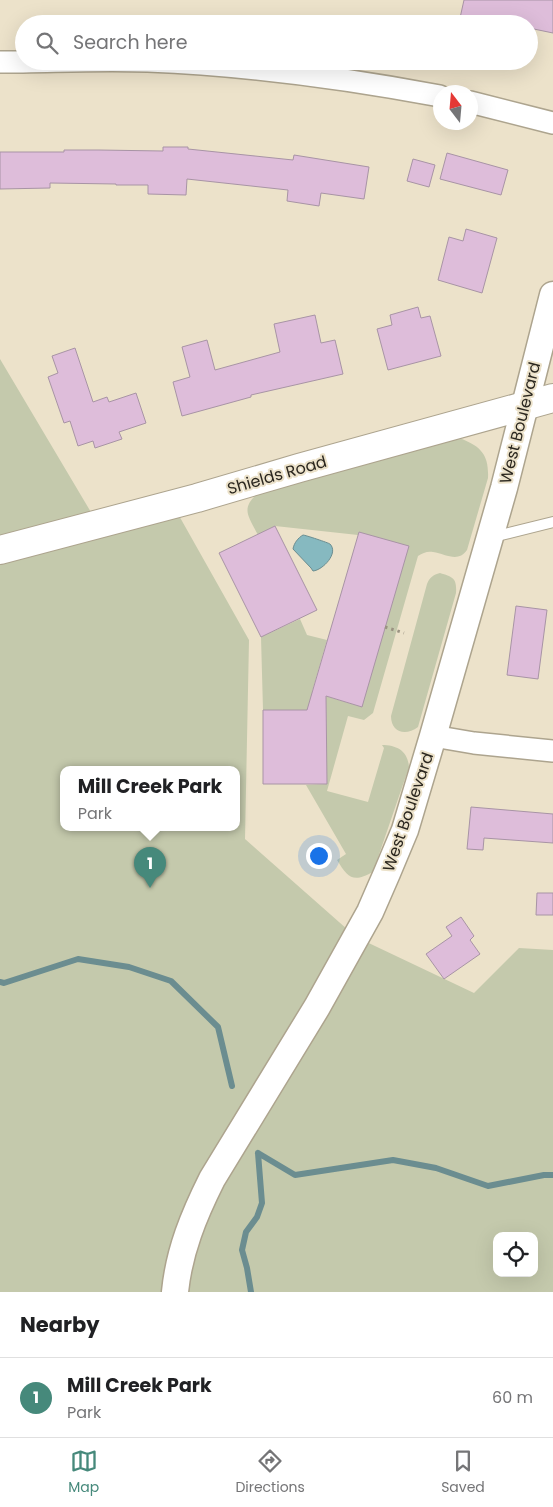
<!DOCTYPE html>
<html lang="en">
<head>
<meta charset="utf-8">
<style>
  body { margin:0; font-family:Poppins,sans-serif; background:#f2f2f2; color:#202124 }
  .controls { position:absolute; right:15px; bottom:15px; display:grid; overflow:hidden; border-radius:10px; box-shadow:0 5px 20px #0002 }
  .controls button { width:45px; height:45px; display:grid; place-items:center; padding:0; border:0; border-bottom:1px solid #e0e0e0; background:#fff; color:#202124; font:25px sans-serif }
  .compass { position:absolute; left:433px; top:85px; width:45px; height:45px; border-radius:50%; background:#fff; box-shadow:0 5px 20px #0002; rotate:344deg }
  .you { position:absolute; left:318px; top:855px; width:18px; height:18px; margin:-12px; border:4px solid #fff; border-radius:50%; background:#1a73e8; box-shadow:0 0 0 8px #1a73e833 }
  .badge { display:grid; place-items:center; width:32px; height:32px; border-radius:50%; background:#46897b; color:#fff; font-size:16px; font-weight:700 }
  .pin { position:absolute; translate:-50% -41px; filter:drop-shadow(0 1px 2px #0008) }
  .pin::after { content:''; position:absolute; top:26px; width:18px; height:15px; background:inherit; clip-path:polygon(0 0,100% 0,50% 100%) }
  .popup { position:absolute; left:60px; top:766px; width:180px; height:65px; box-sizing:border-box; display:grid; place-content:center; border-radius:10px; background:#fff; filter:drop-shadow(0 1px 4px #0005); font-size:16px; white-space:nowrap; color:#757577 }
  .popup b { font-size:19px; color:#202124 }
  .popup::after { content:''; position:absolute; left:50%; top:100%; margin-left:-10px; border:10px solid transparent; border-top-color:#fff }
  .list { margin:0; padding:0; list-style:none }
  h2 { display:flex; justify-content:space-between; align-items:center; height:65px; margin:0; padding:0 20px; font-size:21px }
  h2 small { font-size:16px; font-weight:400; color:#757577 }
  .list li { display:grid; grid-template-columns:32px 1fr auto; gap:15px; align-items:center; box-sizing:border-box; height:80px; padding:0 20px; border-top:1px solid #e0e0e0 }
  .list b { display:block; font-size:19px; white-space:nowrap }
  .list p { margin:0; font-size:16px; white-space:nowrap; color:#757577 }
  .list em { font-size:16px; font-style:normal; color:#757577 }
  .icon { flex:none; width:28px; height:28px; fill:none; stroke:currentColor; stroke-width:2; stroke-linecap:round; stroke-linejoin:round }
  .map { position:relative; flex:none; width:553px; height:1292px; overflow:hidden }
  .search { position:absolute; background:#fff; box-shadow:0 5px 20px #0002; left:15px; right:15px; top:15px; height:55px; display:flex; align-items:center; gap:12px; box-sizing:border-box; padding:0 18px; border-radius:28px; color:#757577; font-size:19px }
  .sheet { height:145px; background:#fff }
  nav { display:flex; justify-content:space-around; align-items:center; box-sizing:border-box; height:70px; border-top:1px solid #e0e0e0; background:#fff; font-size:14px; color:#757577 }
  nav a { display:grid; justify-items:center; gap:2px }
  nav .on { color:#46897b }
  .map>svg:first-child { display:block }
  .green { fill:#c4c9ac; fill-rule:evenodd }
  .water { fill:#86b9c0; stroke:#6b8d90 }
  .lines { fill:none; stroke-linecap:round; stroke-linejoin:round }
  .stream { stroke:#6b8d90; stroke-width:6 }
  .building { fill:#debdda; stroke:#a894a5 }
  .service-casing { stroke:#ada48e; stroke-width:12 }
  .minor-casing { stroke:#ada48e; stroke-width:24 }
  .tertiary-casing { stroke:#ada48e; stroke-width:29 }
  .secondary-casing { stroke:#ada48e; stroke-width:30 }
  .path { stroke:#9a9382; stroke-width:3; stroke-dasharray:2.5 4; stroke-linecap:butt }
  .service { stroke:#fff; stroke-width:10 }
  .minor { stroke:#fff; stroke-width:21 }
  .tertiary { stroke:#fff; stroke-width:26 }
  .secondary { stroke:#fff; stroke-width:28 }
  .labels { text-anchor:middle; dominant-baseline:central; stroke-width:4; stroke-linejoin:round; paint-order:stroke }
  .street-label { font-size:16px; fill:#2b271f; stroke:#ece2ca }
</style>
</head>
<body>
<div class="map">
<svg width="553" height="1292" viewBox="0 0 553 1292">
  <rect width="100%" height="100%" fill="#ece2ca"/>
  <!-- green -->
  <path class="green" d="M0,359L98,524L173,505L249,640L245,839L356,937L474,993L519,948L553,950V1292H0ZM64,769H236V827H64ZM497,1236H534V1273H497Z
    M462,439C482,447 489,456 488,478L467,550C458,563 446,554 433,552C427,551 423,553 418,556L373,713L364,720L348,716L327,791L368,802L384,748L382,745C397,745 408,751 409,767L373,872C353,883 348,878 337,860L346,854L306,785L327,784L326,710H263L261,637L300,619L307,635L327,640L312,692L362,707L359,532L358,535L275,526L258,535C248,515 240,509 259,492L452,440Z
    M440,573C453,577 457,578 456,593L418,727C406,736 391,733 391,716L427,584C430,577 433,575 440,573Z"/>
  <!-- water -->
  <path class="water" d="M303,535C305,535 329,543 330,544C339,553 323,570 313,571L311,568L293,549C294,543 298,538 303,535Z"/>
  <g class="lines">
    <!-- stream -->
    <path class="stream" d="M0,982L4,983L78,959L129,967L171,981L218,1027L232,1086
      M258,1153L295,1175L393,1160L436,1168L488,1186L544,1175H553
      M251,1292L247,1268L242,1250L246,1232L257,1217L262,1203L258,1153"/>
  </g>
  <!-- building -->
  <path class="building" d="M464,0H553V33L529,28V24H511L486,18L484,23L460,18Z
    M163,147H188V149L293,160L294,155L369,167L364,199L321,193L319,206L287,201L288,190L187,179L186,195L148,194V185H116V184L50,183V188L0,189V152H64V150H99L163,151Z
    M447,153L508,170L501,195L440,179Z
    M413,159L435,165L429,187L407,181Z
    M466,229L497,238L482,293L438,280L449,237L463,241Z
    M418,307L421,318L430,316L441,356L388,370L377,329L392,325L390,315Z
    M315,315L321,343L335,340L343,374L251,395V397L182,416L173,382L190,377L182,347L207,340L215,370L280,352L274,324Z
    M75,348L93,402L107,397L109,402L136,393L146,423L119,432L122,439L95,448L93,441L78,446L70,421L64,423L48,377L58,373L52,356Z
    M275,526L317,610L261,637L219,553Z
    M359,532L409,546L362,707L326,696L327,784H263V710H307Z
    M516,606L547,610L538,679L507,675Z
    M471,807L553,814V843L484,838L483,850L467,849Z
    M537,893H553V915H536Z
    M461,917L474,936L470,940L480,954L444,979L426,954L452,936L446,927Z"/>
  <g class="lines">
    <defs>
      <path id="service" d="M493,537L553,522"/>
      <path id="minor" d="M0,62C49,62 99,59 148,61C246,65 344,78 440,96
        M470,102L553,123
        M433,736L474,743L553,751"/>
      <path id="tertiary" d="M175,1292C179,1251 194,1215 212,1179L317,1007L370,912L387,873L405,830L433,736L504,488L553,295"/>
      <path id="secondary" d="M0,550L197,498L299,468L553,398"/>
    </defs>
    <!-- service casing -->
    <use href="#service" class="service-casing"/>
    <!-- minor casing -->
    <use href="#minor" class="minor-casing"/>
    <!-- tertiary casing -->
    <use href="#tertiary" class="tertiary-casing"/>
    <!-- secondary casing -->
    <use href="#secondary" class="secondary-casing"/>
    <!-- path -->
    <path class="path" d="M385,627L404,633"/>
    <!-- service -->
    <use href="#service" class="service"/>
    <!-- minor -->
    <use href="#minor" class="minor"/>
    <!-- tertiary -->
    <use href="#tertiary" class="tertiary"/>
    <!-- secondary -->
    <use href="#secondary" class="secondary"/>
  </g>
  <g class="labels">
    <!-- street labels -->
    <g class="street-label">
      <text transform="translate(520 423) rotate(-76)">West Boulevard</text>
      <text transform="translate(277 475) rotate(-16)">Shields Road</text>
      <text transform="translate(408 812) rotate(-71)">West Boulevard</text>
    </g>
  </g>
</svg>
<div class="controls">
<button><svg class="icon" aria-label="locate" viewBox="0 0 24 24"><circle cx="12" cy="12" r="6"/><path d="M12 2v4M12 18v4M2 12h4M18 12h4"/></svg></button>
</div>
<svg class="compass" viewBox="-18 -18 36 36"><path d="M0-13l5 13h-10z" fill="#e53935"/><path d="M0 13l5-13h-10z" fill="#757577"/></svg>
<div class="you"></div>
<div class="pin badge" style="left:150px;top:888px">1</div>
<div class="popup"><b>Mill Creek Park</b>Park</div>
<div class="search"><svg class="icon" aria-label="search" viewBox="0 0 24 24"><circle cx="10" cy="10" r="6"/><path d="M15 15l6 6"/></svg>Search here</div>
</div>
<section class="sheet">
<h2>Nearby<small></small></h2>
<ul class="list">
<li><span class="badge">1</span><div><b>Mill Creek Park</b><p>Park</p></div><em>60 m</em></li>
</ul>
</section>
<nav>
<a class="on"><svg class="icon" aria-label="map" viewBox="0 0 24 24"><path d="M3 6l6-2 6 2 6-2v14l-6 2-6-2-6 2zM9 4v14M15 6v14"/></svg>Map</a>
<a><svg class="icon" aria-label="directions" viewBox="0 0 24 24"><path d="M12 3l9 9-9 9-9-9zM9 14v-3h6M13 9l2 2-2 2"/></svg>Directions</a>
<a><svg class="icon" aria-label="saved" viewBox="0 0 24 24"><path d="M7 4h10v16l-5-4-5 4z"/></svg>Saved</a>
</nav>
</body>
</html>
